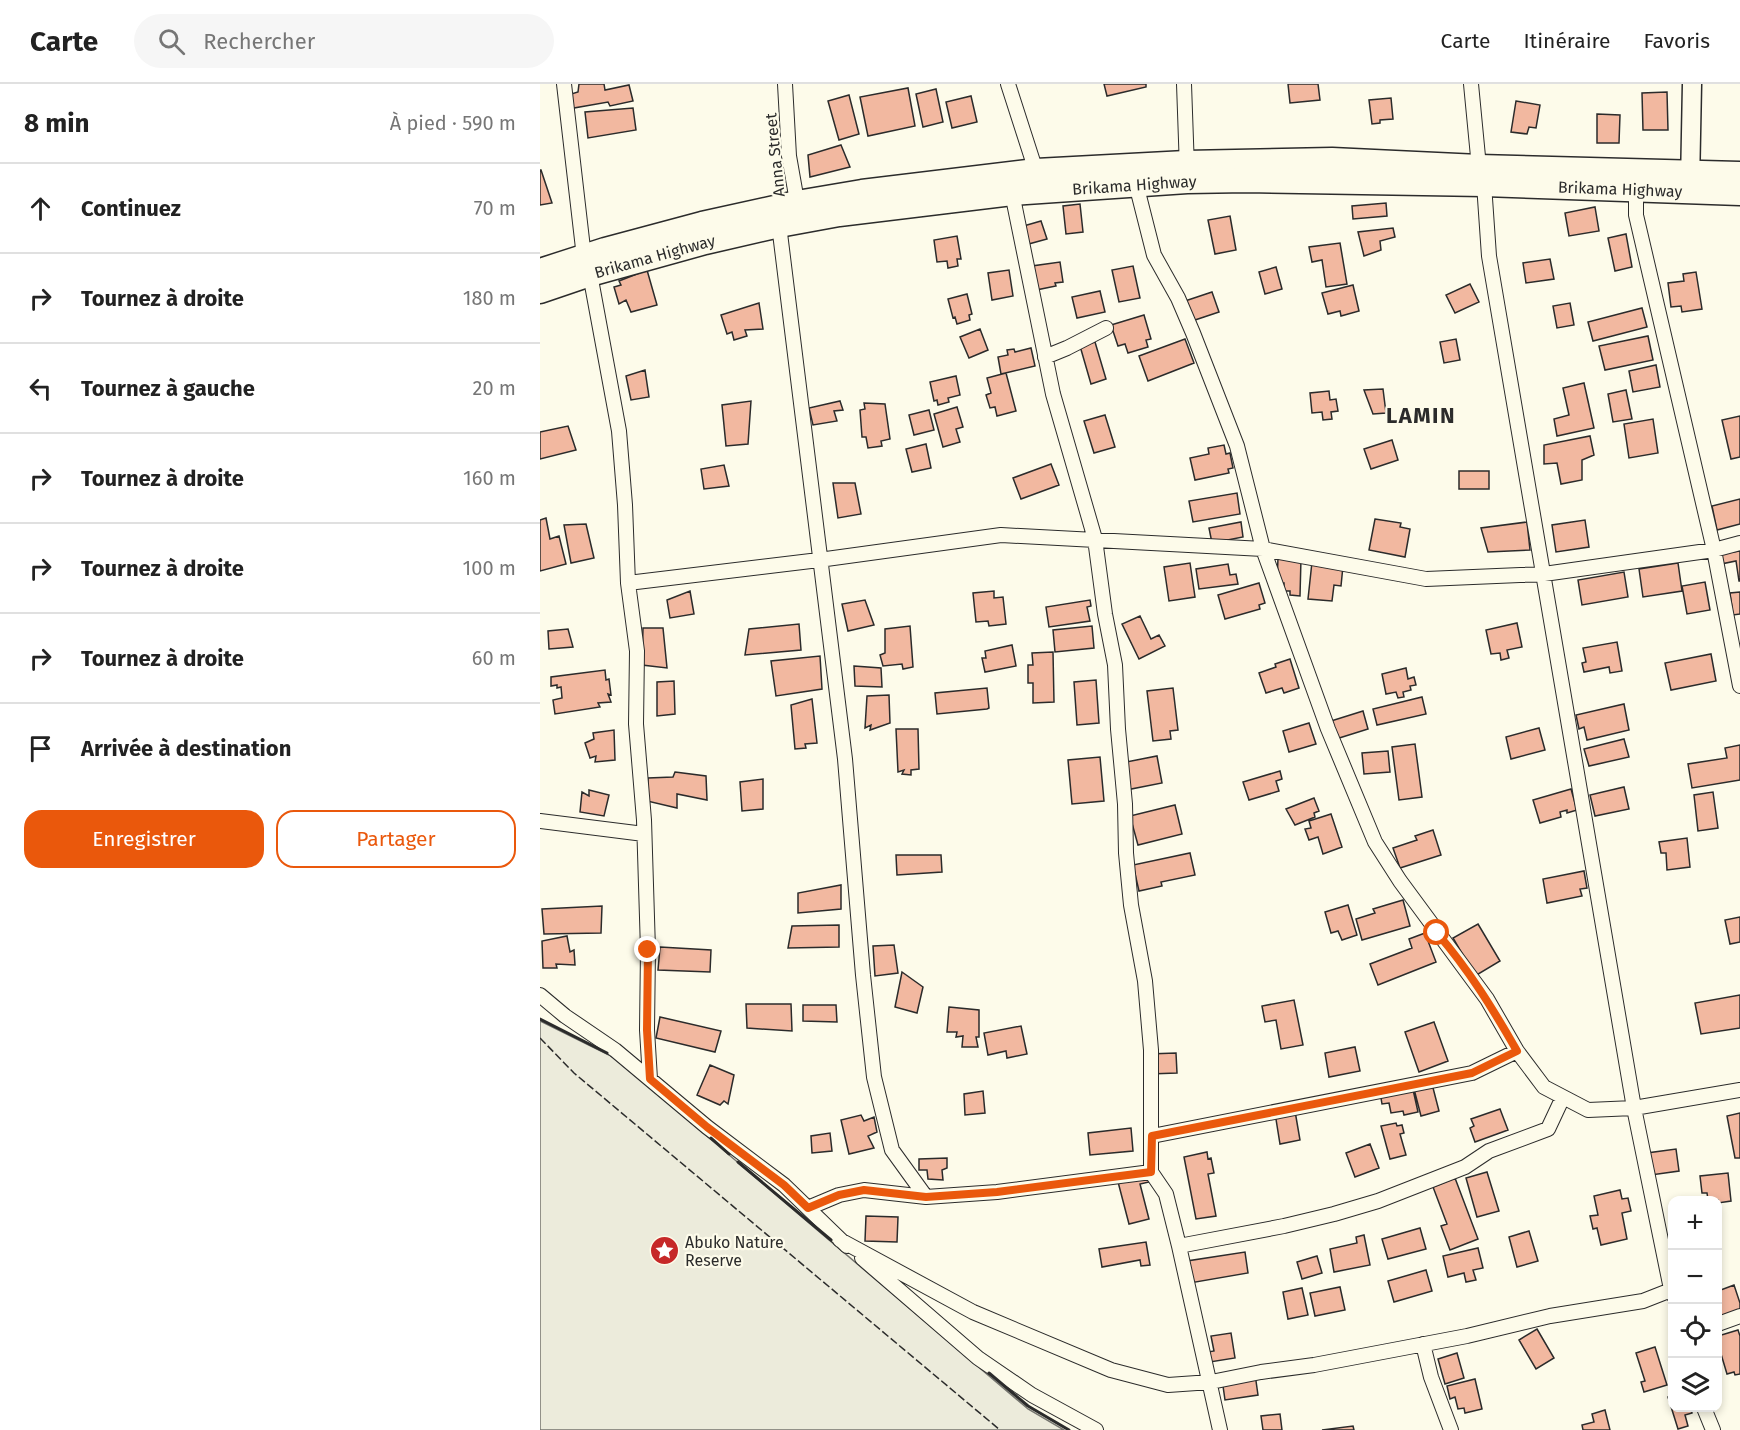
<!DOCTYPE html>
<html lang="fr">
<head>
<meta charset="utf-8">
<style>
  body { margin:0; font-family:"Fira Sans",sans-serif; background:#f6f6f6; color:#222 }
  .controls { position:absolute; right:18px; bottom:18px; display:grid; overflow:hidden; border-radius:12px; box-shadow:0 3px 9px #0003 }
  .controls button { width:54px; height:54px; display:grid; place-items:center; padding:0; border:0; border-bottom:2px solid #e0e0e0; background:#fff; color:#222; font:30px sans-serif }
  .stop { position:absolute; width:18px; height:18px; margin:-14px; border:4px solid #ea580c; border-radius:50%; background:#fff }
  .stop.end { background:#ea580c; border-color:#fff; box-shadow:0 2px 6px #0008 }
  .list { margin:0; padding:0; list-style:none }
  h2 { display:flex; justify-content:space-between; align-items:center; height:78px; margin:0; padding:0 24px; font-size:26px }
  h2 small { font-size:20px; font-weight:400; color:#767676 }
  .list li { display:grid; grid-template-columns:39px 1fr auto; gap:18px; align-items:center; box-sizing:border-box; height:90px; padding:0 24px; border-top:2px solid #e0e0e0 }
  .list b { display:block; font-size:22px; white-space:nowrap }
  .list em { font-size:20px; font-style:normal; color:#767676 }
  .actions { display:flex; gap:12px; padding:18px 24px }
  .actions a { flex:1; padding:14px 0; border:2px solid #ea580c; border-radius:18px; text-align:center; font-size:21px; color:#ea580c }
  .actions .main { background:#ea580c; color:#fff }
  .icon { flex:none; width:33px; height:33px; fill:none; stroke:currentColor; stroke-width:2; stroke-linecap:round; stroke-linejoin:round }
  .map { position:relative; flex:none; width:1200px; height:1346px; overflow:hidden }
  header { display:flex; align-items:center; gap:36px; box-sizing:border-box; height:84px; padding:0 30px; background:#fff; border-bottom:2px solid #e0e0e0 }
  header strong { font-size:28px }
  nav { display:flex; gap:33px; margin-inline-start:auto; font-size:21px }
  .search { width:420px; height:54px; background:#f6f6f6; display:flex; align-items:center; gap:15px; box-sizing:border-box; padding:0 21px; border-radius:33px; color:#767676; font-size:22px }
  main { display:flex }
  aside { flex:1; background:#fff }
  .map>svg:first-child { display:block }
  .green { fill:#ecebdb; stroke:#74746e; stroke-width:1.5 }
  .building { fill:#f2b8a0; stroke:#2b2b2b; stroke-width:1.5 }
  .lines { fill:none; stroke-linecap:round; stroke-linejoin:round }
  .street-casing { stroke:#2b2b2b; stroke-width:16 }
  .secondary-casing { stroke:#2b2b2b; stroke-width:21 }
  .highway-casing { stroke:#2b2b2b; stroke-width:27 }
  .street { stroke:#fdfbea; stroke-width:14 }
  .secondary { stroke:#fdfbea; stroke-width:18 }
  .highway { stroke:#fdfbea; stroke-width:24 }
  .fence { stroke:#2b2b2b; stroke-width:1.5; stroke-dasharray:8 3; stroke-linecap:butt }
  .wall { stroke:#2b2b2b; stroke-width:3 }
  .route { stroke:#ea580c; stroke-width:8 }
  .labels { text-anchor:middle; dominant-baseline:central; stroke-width:4.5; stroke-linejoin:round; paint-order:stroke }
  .street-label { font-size:16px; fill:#2b2b2b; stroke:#fdfbea }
  .poi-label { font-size:16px; fill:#2b2b2b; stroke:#fdfbea; text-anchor:start }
  .district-label { font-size:22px; font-weight:bold; letter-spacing:1.5px; fill:#2b2b2b; stroke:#fdfbea }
</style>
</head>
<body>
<header>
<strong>Carte</strong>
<div class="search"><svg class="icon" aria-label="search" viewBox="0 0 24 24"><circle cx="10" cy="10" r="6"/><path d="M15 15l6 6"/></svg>Rechercher</div>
<nav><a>Carte</a><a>Itinéraire</a><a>Favoris</a></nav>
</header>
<main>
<aside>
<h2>8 min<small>À pied · 590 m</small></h2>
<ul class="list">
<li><svg class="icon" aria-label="ahead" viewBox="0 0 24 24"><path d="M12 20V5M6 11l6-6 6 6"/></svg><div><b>Continuez</b></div><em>70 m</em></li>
<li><svg class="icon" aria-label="right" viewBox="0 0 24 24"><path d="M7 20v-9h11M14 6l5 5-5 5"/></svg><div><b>Tournez à droite</b></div><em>180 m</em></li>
<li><svg class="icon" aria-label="left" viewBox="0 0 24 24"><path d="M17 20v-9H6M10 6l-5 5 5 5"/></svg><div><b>Tournez à gauche</b></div><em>20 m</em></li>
<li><svg class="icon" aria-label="right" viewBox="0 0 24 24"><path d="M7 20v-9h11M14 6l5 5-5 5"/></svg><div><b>Tournez à droite</b></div><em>160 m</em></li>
<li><svg class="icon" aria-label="right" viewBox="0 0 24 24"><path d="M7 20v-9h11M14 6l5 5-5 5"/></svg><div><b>Tournez à droite</b></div><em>100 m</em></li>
<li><svg class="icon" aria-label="right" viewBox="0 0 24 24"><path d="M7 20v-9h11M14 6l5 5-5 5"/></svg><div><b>Tournez à droite</b></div><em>60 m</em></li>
<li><svg class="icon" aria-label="arrive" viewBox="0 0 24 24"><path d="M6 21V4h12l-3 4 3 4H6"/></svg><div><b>Arrivée à destination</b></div></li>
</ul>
<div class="actions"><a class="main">Enregistrer</a><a>Partager</a></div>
</aside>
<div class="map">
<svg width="1200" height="1346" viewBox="0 0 1200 1346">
  <rect width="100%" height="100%" fill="#fdfbea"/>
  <!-- green -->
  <path class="green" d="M0,937L75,974L488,1325L524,1346H0Z"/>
  <!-- building -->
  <path class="building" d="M39,0H64L65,6L89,1L93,17L70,22L68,18L28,25V11L38,8Z
    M564,0H606V3L567,12Z
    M748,0H778L780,16L750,19Z
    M368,4L375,42L328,52L320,13Z
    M396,5L403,38L383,43L376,10Z
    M1127,8L1128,46H1103L1102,9Z
    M309,11L319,50L299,56L288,17Z
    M431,12L437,38L412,44L406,18Z
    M851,14L853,35L840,36V39L832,40L829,16Z
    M976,17L1000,21L996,44L989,43L987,50L971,48Z
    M93,24L96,46L48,54L45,28Z
    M1057,30L1080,31L1079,59H1057Z
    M301,61L310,83L270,93L268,71Z
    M1,86L12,119L0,121V86Z
    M846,119L847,132L813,135L812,122Z
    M540,120L543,148L526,150L523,122Z
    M1055,123L1059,147L1029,152L1025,129Z
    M690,132L696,166L675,170L668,136Z
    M501,137L507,155L485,161L480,143Z
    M853,144L855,153L840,157L841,166L824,172L818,148Z
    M1086,150L1092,183L1075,187L1068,154Z
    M417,152L421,175H417L418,182L408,184L407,177L397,178L394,156Z
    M800,159L807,200L786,203L782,176L772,178L769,163Z
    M1010,175L1014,195L986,199L983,179Z
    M520,178L523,198L515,199L516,202L496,206L492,182Z
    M593,182L600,214L579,218L572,186Z
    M736,183L742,205L725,210L719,188Z
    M107,186L117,221L91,228L86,216L79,220L74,203L81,201L79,197Z
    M469,186L473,212L452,216L448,189Z
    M1156,188L1162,225L1142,228L1141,222L1131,223L1128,199L1144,197L1143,190Z
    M930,200L939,218L915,229L906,211Z
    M813,201L819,227L801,232L800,227L788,230L782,209Z
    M560,207L565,228L537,234L532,213Z
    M672,208L679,228L652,237L645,217Z
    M427,210L432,230L429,231L430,236L417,240L415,233L413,234L408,215Z
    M219,219L223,245L205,246L207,252L194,256L192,248L187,250L181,231Z
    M1030,219L1034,241L1017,244L1013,222Z
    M1102,224L1107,243L1053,257L1048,238Z
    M604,231L611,255L606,256L608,263L588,269L585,260L578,262L571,241Z
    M440,245L448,266L429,274L420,253Z
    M1108,252L1113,276L1065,286L1059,262Z
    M645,255L654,279L608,297L599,272Z
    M916,255L920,276L904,279L900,258Z
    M555,258L566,295L551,300L540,262Z
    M491,264L495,282L461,290L458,273L468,271L467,266L474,265L475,268Z
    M1116,281L1120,303L1093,308L1089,287Z
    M105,286L109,313L91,316L86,292Z
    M466,289L476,327L457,332L455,323L450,324L446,311L451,309L447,294Z
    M416,292L420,311L408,314L409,318L398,321L397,316L394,317L390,298Z
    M1044,299L1054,344L1017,352L1014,335L1029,331L1023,304Z
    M843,305L846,329L833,330L824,306Z
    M1086,306L1092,335L1073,338L1068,310Z
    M789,307L790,316L796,315L798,327L791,328L792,335L783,336L782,328L772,329L770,309Z
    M211,317L208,360L186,362L182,321Z
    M300,317L303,326L294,327L297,337L273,341L269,324Z
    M324,319L345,320L350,355L341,357L342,362L328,364L326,353H322L320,326L325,325Z
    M417,323L423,343L416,345L420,358L403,363L394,330Z
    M389,326L394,346L374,351L369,331Z
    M565,331L575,363L554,369L544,337Z
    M1200,332V373L1191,375L1182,336Z
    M1113,335L1118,369L1089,374L1084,340Z
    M28,342L36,366L0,375V348Z
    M1050,352L1054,371L1042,376V396L1021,400L1017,379L1004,380V361Z
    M852,356L858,376L831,385L824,365Z
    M386,360L391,384L372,388L366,365Z
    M684,361L686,370L690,369L693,384L688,385L689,389L655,396L650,374L669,370L668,364Z
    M511,380L519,401L481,415L473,394Z
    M184,381L189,402L164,405L161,385Z
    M919,387H949V405H919Z
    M293,399H315L321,430L298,434Z
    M697,409L700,430L653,438L649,417Z
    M1200,415V440L1177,446L1172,422Z
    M6,434L10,455L19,452L26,480L0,487V436Z
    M835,435L861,439L860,443L870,445L865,473L829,466Z
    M1045,436L1049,463L1016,468L1012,441Z
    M701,438L703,453L672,459L669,444Z
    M987,438L990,466L948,468L941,444Z
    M46,440L54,474L31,479L24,441Z
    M1200,467V497H1199L1196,477L1181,480L1179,470Z
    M738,474H761L760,512L750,511V507H744V499H737Z
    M772,478L803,482L801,502L794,501L792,517L768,515Z
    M650,479L655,513L629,517L624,483Z
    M1138,479L1142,507L1103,513L1099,485Z
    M688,480L690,491L696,490L698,500L659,505L656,485Z
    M1084,488L1088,513L1042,521L1038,496Z
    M1165,498L1170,526L1147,530L1142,502Z
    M719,499L725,519L719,521L720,525L685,535L678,511Z
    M150,507L154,530L130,534L127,516Z
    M454,507V514L463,513L466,540L449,542L448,537L436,538L433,509Z
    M1200,508V530L1193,531L1190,509Z
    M325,516L334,541L308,547L302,520Z
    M550,516L551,522L547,523L550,537L509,543L506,523Z
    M600,532L611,555L619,551L625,562L599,575L582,540Z
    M977,539L982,563L967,566L969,574L961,576L960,569L951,570L946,546Z
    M259,540L261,566L205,571L209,545Z
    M370,542L373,583L363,585L362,580L343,582L340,571L345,569V545Z
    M552,542L554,564L515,568L513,546Z
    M103,544H123L127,584L102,581Z
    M28,545L33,563L9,565L8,547Z
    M1077,558L1082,587L1070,589L1069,583L1044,588L1042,579L1046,578L1043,564Z
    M472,561L476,582L445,588L442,574H446L445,567Z
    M513,568L514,618L493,619V599H488V581H493L492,569Z
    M1171,570L1176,597L1131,606L1125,579Z
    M280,572L282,605L236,612L231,577Z
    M750,575L759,604L744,609L742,604L726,609L719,589L736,583L735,580Z
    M314,582L341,584L342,603L315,602Z
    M866,584L868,595L874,593L876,601L870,602L871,606L863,608L864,613L858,614L856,608L846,610L842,590Z
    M65,586L66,596L69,595L71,611L68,610L71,618L58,619L60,623L15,630L13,616L22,614L21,603L17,604V601L11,602V593Z
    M556,596L559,639L537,641L534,598Z
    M134,597L135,630L117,632V598Z
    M447,604L449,624L447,625L397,630L395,609Z
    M633,604L638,646L630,647L631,655L613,657L607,607Z
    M349,611L350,639L330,646L331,641L325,644L327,612Z
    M882,613L886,630L837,641L833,625Z
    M272,615L277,659L265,660L266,664L255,665L251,621Z
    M1084,620L1089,646L1047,656L1044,643L1039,645L1036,631Z
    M823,627L828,645L796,655L791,637Z
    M769,639L776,660L749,668L743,647Z
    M999,644L1005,666L971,675L966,653Z
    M356,645H378L379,685L371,686V691L362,690L364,686L358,688Z
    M74,646L75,676L55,678L56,672L50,674L45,659L54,655L53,649Z
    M1084,655L1089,673L1049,682L1044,665Z
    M875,660L882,713L859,716L852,663Z
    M1200,661V696L1152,704L1148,680L1187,674L1185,664Z
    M848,667L850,688L824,690L822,669Z
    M617,672L622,699L586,706L581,679Z
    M560,673L564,717L532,720L528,676Z
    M740,687L742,695L736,697L739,707L709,716L703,698Z
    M135,688L166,692L167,716L137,710V724L107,717L108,694L133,693Z
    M223,695V725L202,727L200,698Z
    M1084,703L1089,725L1055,732L1050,711Z
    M1031,705L1037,726L1027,729V726L1020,728L1021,733L1000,739L993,716Z
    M49,706L69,711L64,732L40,728L42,708L49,712Z
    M1173,708L1178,744L1158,747L1154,711Z
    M774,714L779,727L774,729L775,733L755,741L746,725Z
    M635,721L642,750L598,761L590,732Z
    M791,730L802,763L783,770L778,753L769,756L765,745L771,744L769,737Z
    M893,746L901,771L860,784L853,764L877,756L875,752Z
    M1147,754L1150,783L1127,786L1126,769H1121L1119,758Z
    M650,769L655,791L621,798L622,802L599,807L593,781Z
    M356,771H401L402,788L357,791Z
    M1044,787L1047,804L1040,805L1042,812L1007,819L1003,795Z
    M301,801V825L258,829V809Z
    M863,816L870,842L822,856L816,835L835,829L833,825Z
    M808,821L817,851L802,856L798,847L791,849L785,828Z
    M62,822L61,849L4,850L2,825Z
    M1200,833V858L1190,860L1185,836Z
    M938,840L960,877L935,892L913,854Z
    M299,841V863L248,864L252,842Z
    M885,849L896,878L838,901L830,880L872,864L869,855Z
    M27,852L30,868L34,866L35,881L16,880L17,884H3L2,857Z
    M354,861L358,889L335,892L333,862Z
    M120,863L171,866L170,888L118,886Z
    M362,888L383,903L377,929L355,923Z
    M1200,911V944L1161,950L1155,919Z
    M754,916L763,961L741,965L736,936L725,938L722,922Z
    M206,920H251L252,947L207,944Z
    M263,921H296L297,938L263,937Z
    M409,923L439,926V953H436L438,963H422L423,952L416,953L417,948H407Z
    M120,933L181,947L175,968L116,954Z
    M894,938L908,977L879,988L865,948Z
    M481,942L487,970L467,974L466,967L448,971L444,949Z
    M815,963L820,987L789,993L785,969Z
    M636,969L637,989L609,990L608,970Z
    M170,981L194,991L188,1020L184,1017L180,1021L157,1011Z
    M892,1000L899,1027L881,1032L874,1005Z
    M872,1001L878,1028L864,1031L863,1027L851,1029L849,1019L842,1020L840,1008Z
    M443,1007L445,1029L425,1031L424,1010Z
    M960,1025L968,1046L935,1058L930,1044L934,1042L931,1035Z
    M755,1027L760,1056L740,1060L735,1029Z
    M1200,1029V1074H1195L1187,1032Z
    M321,1031L324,1037L334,1033L337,1048L328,1052L334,1064L309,1070L301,1036Z
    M856,1039L857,1042L862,1041L864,1049L860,1050L866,1071L850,1075L841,1042Z
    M591,1044L593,1067L550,1071L548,1049Z
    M290,1049L292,1067L272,1069L271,1052Z
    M830,1060L839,1084L815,1093L806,1069Z
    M1136,1065L1139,1087L1111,1091L1107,1069Z
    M667,1068L668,1075L671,1074L674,1089L668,1090L676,1132L656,1135L644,1073Z
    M407,1074V1084L402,1086L403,1096L388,1095L387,1086H379V1075Z
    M606,1087L609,1098L600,1100L609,1135L589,1140L577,1094Z
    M947,1088L959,1127L937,1133L926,1094Z
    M1188,1089L1191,1117L1178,1119V1116H1168L1167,1109H1162L1160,1092Z
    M915,1094L938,1155L910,1166L901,1142L907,1140L893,1103Z
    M1080,1106L1082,1115L1088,1114L1091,1127L1082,1129L1087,1155L1061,1161L1057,1144L1053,1145L1050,1132L1058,1131L1054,1112Z
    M326,1132L358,1133L357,1158L325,1157Z
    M880,1144L886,1165L848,1175L842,1155Z
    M989,1147L998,1177L977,1183L969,1153Z
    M824,1151L830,1181L794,1188L790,1165L817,1159L816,1153Z
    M606,1158L610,1181L601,1182L600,1176L562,1183L559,1165Z
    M938,1164L943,1184L933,1186L936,1196L926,1198L924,1189L908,1193L903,1172Z
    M705,1168L708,1189L650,1199L647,1177Z
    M777,1172L782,1189L762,1195L757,1178Z
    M886,1186L892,1207L854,1218L848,1197Z
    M1194,1201L1200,1219V1228L1180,1235L1178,1229V1207Z
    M800,1203L805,1226L775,1232L770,1209Z
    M762,1204L768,1231L748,1235L743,1208Z
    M997,1245L1014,1274L996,1285L979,1256Z
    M1198,1246L1200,1252V1290L1195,1291L1194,1288L1187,1290L1178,1260V1252Z
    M691,1249L695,1274L670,1278L668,1268L674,1267L671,1252Z
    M1115,1263L1127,1301L1104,1308L1101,1298L1105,1297L1096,1269Z
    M917,1269L924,1294L905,1300L898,1275Z
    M715,1290L718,1311L685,1316L682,1295Z
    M935,1295L942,1325L925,1329L924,1324L918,1325L915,1313L910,1315L907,1302Z
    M1132,1312V1324H1151L1152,1329L1145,1331L1148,1342L1138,1345L1128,1313Z
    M1065,1326L1070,1346H1043L1042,1341L1054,1338L1052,1330Z
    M740,1330L742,1346H723L721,1332Z
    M813,1342L814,1346H782Z"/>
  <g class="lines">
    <defs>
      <path id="street" d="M24,0L44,173
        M245,0L249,72L258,123
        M468,0L496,87
        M644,0L647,85
        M931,0L939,83
        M596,100L614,171L638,214L653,249L697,362L723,465L788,645L835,758L860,797L947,915L977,967L1004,1003L1048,1026L1094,1024L1200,1006
        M944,100L949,172L1094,1024L1132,1210
        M1096,106V131L1174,466L1200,602
        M472,109L513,310L555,455L565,530L575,581L578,645L585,720L586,769L591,821L605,897L611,966V1088L626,1110L639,1162L680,1346
        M239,141L305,675L323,891L334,993L352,1066L386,1113
        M50,190L79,347L85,421L88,499L279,476L461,451L723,465L886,495L1004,490L1174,466L1200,459
        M505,273L527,264L566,244
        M88,499L97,567L96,640L104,736L108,866L107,946L110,995
        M0,737L104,750
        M0,911L25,932L75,966L167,1043L244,1101L307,1162
        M612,1052L932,989L977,967
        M268,1124L299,1111L324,1106L386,1113L457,1108L611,1088
        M300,1156L433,1228L571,1286L628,1301L671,1298L721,1288L774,1281L927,1252L1010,1232L1103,1217L1131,1206
        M639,1162L744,1142L794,1130L838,1117L925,1083L949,1067L1008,1045L1023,1013
        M322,1174L438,1274L492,1311L556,1346
        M1178,1240L1200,1232
        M883,1260L891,1293L911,1346
        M1164,1324L1173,1346"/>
      <path id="secondary" d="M1150,100L1152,0"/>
      <g id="highway">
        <path d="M0,187L65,166L162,140L257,119L322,108L496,87L646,79L792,76L939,83L1200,90"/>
        <path id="s1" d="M0,207L50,190L165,158L239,141L299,130L472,109L647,97L707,96L944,100L1200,109"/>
      </g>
    </defs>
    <!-- street casing -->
    <use href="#street" class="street-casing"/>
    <!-- secondary casing -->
    <use href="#secondary" class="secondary-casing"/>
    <!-- highway casing -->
    <use href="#highway" class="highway-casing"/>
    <!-- street -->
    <use href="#street" class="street"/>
    <!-- secondary -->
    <use href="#secondary" class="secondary"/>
    <!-- highway -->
    <use href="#highway" class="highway"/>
    <!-- fence -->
    <path class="fence" d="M0,954L34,989L460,1346"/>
    <!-- wall -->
    <path class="wall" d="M0,935L67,969
      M171,1054L189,1070
      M198,1078L291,1156
      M449,1289L488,1322L529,1346"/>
  </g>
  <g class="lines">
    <!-- route -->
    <path class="route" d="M108,866L107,946L110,995L167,1043L244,1101L268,1124L299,1111L324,1106L386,1113L457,1108L611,1088L612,1052L932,989L977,967C953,925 929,886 897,849"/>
  </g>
  <!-- icons -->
  <defs>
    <symbol id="sight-disc" viewBox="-11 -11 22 22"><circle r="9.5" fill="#c62828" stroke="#fdfbea"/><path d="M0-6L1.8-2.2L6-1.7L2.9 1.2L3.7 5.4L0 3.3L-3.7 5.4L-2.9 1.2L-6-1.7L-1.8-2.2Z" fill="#fff"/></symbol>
  </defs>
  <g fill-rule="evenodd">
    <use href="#sight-disc" x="108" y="1150" width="33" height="33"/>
  </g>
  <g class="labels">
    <!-- street labels -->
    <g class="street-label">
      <text transform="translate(235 71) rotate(-96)">Anna Street</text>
      <text stroke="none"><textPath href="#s1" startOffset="606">Brikama Highway</textPath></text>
      <text stroke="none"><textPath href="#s1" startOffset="1092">Brikama Highway</textPath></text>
      <text stroke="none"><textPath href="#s1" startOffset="120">Brikama Highway</textPath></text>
    </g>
    <!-- poi labels -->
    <g class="poi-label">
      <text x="145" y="1158">Abuko Nature<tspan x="145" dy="18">Reserve</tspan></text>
    </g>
    <!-- district labels -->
    <g class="district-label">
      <text x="881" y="331">LAMIN</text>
    </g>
  </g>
</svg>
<div class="controls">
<button>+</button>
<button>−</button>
<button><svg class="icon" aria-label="locate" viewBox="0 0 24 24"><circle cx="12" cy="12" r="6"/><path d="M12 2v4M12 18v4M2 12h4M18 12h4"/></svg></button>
<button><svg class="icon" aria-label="layers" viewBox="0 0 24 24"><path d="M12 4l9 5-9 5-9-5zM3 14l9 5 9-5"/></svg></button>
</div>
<div class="stop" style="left:897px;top:849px"></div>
<div class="stop end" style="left:108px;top:866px"></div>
</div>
</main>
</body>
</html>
